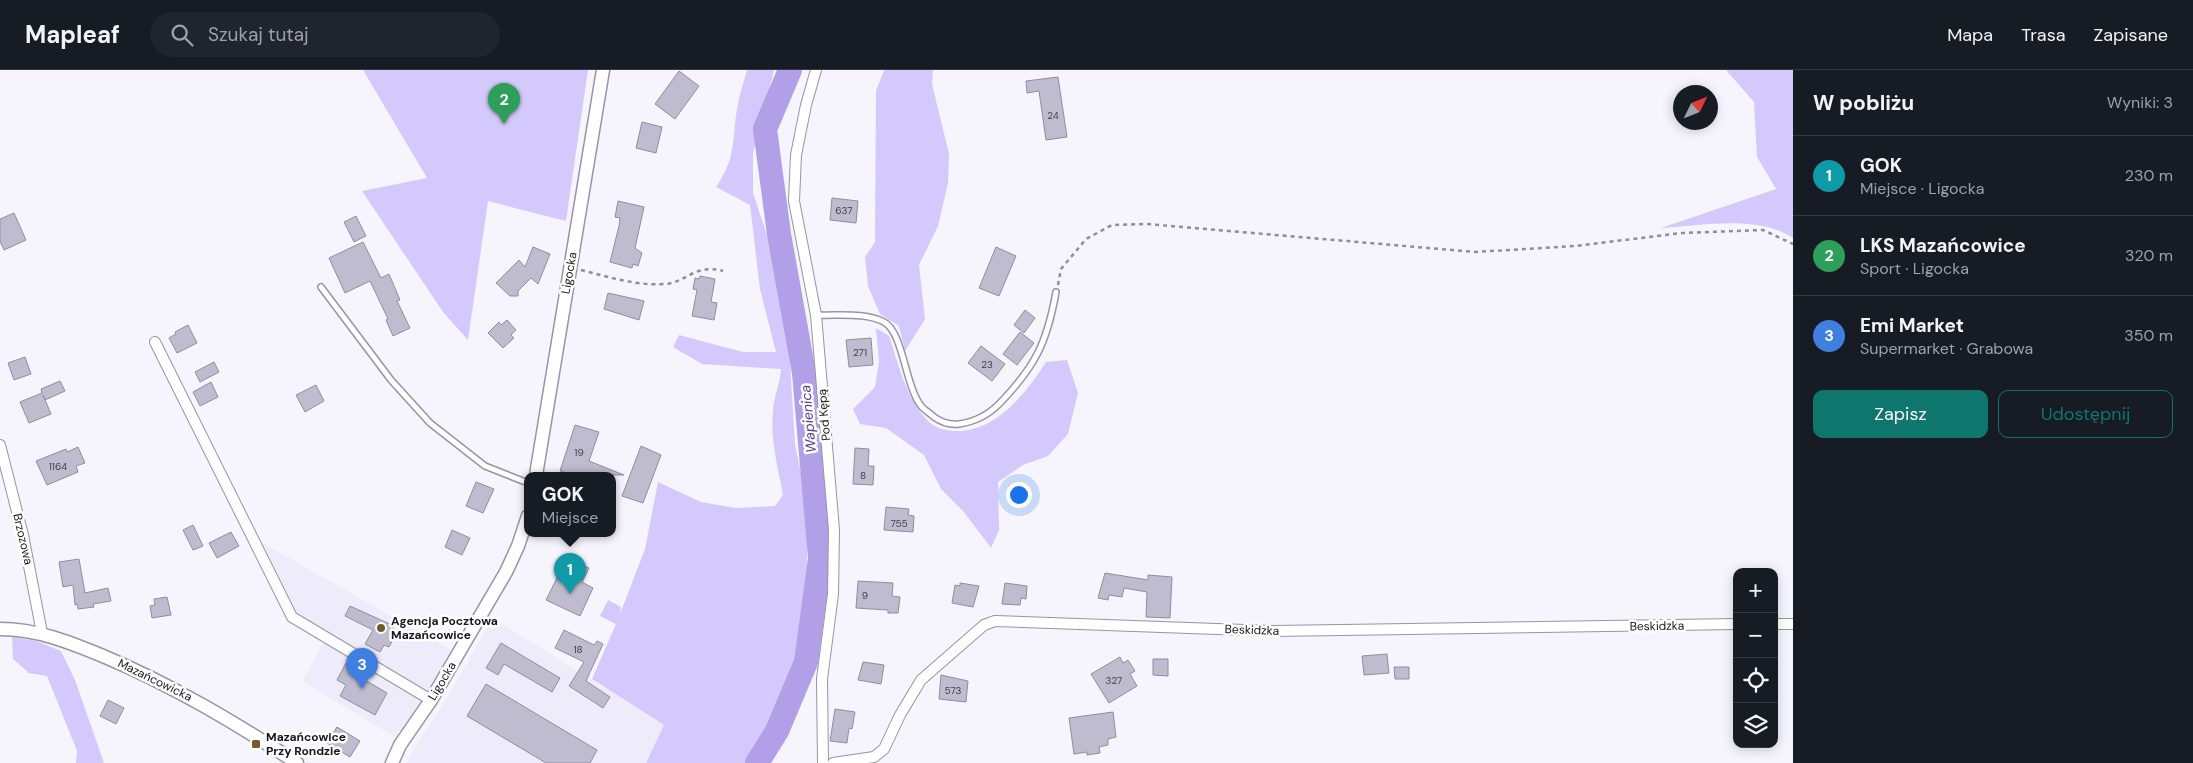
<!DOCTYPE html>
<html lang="pl">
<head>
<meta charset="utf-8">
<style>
  body { margin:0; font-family:"DM Sans",sans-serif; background:#20242c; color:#f1f3f6 }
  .controls { position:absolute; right:15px; bottom:15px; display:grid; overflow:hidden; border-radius:10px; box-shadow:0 2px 12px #0003 }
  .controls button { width:45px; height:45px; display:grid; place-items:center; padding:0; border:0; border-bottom:1px solid #363941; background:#171b24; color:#f1f3f6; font:25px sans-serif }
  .compass { position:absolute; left:1673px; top:15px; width:45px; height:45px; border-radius:50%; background:#171b24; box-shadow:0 2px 12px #0003; rotate:47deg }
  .you { position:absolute; left:1018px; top:424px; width:18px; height:18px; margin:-12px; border:4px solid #fff; border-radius:50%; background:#1a73e8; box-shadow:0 0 0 8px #1a73e833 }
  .badge { display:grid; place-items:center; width:32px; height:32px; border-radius:50%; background:#0f766e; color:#fff; font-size:16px; font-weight:700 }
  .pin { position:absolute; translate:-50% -41px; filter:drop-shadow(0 1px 2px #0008) }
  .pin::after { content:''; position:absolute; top:26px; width:18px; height:15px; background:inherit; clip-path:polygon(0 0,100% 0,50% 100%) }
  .popup { position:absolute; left:524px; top:402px; width:92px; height:65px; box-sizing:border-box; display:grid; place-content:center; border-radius:10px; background:#171b24; filter:drop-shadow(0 1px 4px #0005); font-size:16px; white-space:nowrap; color:#9ea1a6 }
  .popup b { font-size:19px; color:#f1f3f6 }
  .popup::after { content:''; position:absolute; left:50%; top:100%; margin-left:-10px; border:10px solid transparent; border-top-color:#171b24 }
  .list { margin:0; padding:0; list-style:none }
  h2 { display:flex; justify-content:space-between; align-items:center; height:65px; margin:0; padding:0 20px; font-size:21px }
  h2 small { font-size:16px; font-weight:400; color:#9ea1a6 }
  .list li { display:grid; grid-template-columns:32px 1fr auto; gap:15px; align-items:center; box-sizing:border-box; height:80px; padding:0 20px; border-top:1px solid #363941 }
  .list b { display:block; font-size:19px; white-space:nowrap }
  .list p { margin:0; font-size:16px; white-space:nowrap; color:#9ea1a6 }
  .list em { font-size:16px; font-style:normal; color:#9ea1a6 }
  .actions { display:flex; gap:10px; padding:15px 20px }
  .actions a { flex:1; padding:11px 0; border:1px solid #0f766e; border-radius:10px; text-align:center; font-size:18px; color:#0f766e }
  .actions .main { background:#0f766e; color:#fff }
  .icon { flex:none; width:28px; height:28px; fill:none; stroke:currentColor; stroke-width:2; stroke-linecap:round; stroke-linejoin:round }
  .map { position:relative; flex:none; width:1793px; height:693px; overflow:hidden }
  header { display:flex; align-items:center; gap:30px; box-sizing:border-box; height:70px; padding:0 25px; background:#171b24; border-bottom:1px solid #363941 }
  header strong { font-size:24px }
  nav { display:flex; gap:28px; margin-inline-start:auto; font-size:18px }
  .search { width:350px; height:45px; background:#20242c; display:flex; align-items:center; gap:12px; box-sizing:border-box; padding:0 18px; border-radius:28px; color:#9ea1a6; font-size:19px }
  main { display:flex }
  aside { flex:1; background:#171b24 }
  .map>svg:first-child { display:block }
  .built { fill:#eeebfb }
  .green { fill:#d4c9fc }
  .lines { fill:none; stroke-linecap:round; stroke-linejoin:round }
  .river { stroke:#b19fe8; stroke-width:24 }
  .building { fill:#c0bccf; stroke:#918d9f }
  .service-casing { stroke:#9794a5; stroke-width:8 }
  .minor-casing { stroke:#9794a5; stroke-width:12 }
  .tertiary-casing { stroke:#9794a5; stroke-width:15 }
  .path { stroke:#8f8d95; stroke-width:2.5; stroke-dasharray:4 4; stroke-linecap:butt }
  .service { stroke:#fff; stroke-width:5 }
  .minor { stroke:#fff; stroke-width:10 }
  .tertiary { stroke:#fff; stroke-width:12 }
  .poi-dot { fill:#735c2c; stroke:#fff; stroke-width:2 }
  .labels { text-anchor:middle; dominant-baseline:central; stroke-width:5; stroke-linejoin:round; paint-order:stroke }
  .number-label { font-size:10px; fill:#403f48 }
  .street-label { font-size:12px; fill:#16151b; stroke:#fff }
  .poi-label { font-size:12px; font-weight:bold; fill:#16151b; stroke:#fff; text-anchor:start }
  .water-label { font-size:14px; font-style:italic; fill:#573c92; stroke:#fff }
</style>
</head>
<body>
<header>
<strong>Mapleaf</strong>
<div class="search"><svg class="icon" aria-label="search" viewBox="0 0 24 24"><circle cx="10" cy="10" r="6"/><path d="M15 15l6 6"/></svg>Szukaj tutaj</div>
<nav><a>Mapa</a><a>Trasa</a><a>Zapisane</a></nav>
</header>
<main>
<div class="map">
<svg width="1793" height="693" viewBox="0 0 1793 693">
  <rect width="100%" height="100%" fill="#f6f4fc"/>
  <!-- built -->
  <path class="built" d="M261,472L451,580L427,621L297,544Z
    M493,548L664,655L646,693H407L415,676L441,638Z
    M324,571L424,629L395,667L302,611Z"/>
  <!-- green -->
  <path class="green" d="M363,0H588L566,151L488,131L468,270L443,242L362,121L427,108Z
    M747,0H774L753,83V123L769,171L789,277L795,375L807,431V493L802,569L780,636L749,693H646L664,655L592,609L616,554L600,546L608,530L621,537L620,544L645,479L658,412L701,432L736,438L775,436L783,425C778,397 770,370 773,341C774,326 780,314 781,299L702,294L673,277L679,265L743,282H776L760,219L750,135L716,117C738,85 731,69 738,34C740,23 744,11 747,0Z
    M884,0H933L932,14L949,84L948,113L938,156L919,195L925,249L905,281L899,256L880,244L868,216L865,187L875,172L876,21Z
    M1726,0H1793V168C1759,144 1700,156 1661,158L1776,119L1757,87L1754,32Z
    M876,258L889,266C899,296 906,329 929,352C937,359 947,361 957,361C997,361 1026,323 1046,292L1067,290L1078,323L1068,364L1048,386L1023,395L998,412L999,460L991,478L964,442L941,419L924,385L886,358L860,354L853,339L875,317L879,292Z
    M12,567L36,571L61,581L75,610L104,693H76L77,681L47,606L29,603L13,589Z"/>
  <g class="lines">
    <!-- river -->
    <path class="river" d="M757,693L777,661L806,592L820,488L804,303L779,164L765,59L790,0"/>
  </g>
  <!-- building -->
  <path class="building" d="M679,1L699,16L675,49L655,34Z
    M1058,7L1067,67L1046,70L1039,21L1027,23L1026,11Z
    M642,52L662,57L656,83L636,78Z
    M832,128L858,131L856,153L830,150Z
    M618,131L644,137L635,178L642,183L638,196L633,194L632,198L610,192L619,156L620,148L615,147Z
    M14,143L26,170L4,180L0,171V149Z
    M356,146L366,166L354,172L344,152Z
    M363,172L381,208L389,204L400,230L397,231L410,258L393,266L386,250L388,249L370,211L345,223L329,188Z
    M533,177L550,184L538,214L531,208L518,221V226H510L496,213L519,190L525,197Z
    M996,177L1016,186L999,226L979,218Z
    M700,206L715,209L711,232L717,233L714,250L692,246L697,220L693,219L695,208L699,209Z
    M608,223L644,231L639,250L604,239Z
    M1025,240L1035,248L1024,263L1014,255Z
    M507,250L516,260L511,265L514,268L503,278L488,263L499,252L501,255Z
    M188,255L197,273L177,283L169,268L176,264L175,262Z
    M1020,262L1034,273L1017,295L1003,284Z
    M871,268L873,295L849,297L846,270Z
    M981,276L1005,294L992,311L968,293Z
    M25,287L31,304L14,310L8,293Z
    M214,292L219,302L200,312L195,302Z
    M60,311L65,321L45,330L43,325L51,344L29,353L20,332L42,323L41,319Z
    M211,312L218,327L200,336L193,322Z
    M316,315L324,331L305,342L296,325Z
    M575,355L599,362L589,391L624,405H574L560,401Z
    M641,376L661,385L643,433L622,426Z
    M78,377L85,393L76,396L78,402L47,415L36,391L66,379L67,382Z
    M855,378L869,379L868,396H874L873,415L853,414Z
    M476,412L494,419L483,443L466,436Z
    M886,437L909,439L908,445L914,446L913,462L884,460Z
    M193,455L203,476L193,480L183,460Z
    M452,460L470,468L462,485L445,477Z
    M231,462L239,476L217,488L209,473Z
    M79,489L85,523L108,518L111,531L93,534L94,537L78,539L77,534L75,535L73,515L63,517L59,492Z
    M570,489L589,498L582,512L593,518L580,546L546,530L558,506L561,507Z
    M1105,503L1148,510V505L1172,507L1170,548L1146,547L1147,522L1124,518L1122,527L1109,525L1108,530L1098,528Z
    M858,511L893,513L892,526L900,527L898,543H888V540L856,538Z
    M960,513L979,516L973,537L952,533L955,515L960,516Z
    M1005,513L1027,516L1026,529L1021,528L1020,535L1002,534Z
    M167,527L171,545L152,548L150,536L155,535L154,529Z
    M350,536L394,556L390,564L395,566L389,577L384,575L380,582L365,574L373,560L345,546Z
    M564,560L594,575L597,571L603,574L586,611L610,627L603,638L569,616L584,592L555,578Z
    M501,573L560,608L552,622L504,594L498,605L486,598Z
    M1387,584L1389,603L1364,605L1362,586Z
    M1120,587L1123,593L1128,590L1135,601L1130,604L1137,616L1109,633L1091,604Z
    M1153,589H1168V606L1153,605Z
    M863,592L884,595L881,614L858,610Z
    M346,593L367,605L365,610L387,623L375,645L340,626L346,615L337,610Z
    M1394,597H1409V609H1395Z
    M941,605L968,611L966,632L939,629Z
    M486,614L597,680L590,693H546L467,646Z
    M108,630L124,638L116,654L100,646Z
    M835,639L855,642L852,659L849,658L847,673L830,671Z
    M1113,642L1116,667L1108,669V675L1099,677L1100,683L1087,685V682L1074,684L1069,648Z
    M337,657L360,671L350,687L327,673Z"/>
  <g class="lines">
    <defs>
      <path id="service" d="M321,217L391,310L430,353L485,396L528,413
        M816,245C837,246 866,242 884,252C904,263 905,318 922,337C926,341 931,344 934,347C941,352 950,355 959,354C974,352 988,345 999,334C1035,297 1047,273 1056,222"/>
      <path id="minor" d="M816,0L806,35L796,85L794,131L816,245L834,460L833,524L822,609L823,693
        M155,272L292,547L431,630
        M0,375L23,465L42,563
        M1774,554H1793
        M833,693L874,687L884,679L900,645L921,610L984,555L995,551L1274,561L1737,554"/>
      <path id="tertiary" d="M536,405L603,0
        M0,559C37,559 69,572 103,586C172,615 234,652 297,693
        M392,693L400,675L431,630L506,502L518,476L528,446"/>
    </defs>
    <!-- service casing -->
    <use href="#service" class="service-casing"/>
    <!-- minor casing -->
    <use href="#minor" class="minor-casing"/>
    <!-- tertiary casing -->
    <use href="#tertiary" class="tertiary-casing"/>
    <!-- path -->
    <path class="path" d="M581,200C609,207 636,216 665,214C686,213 695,193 723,201
      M1058,215L1061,199L1086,169L1112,155L1147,154L1475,182L1575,176L1682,163L1763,160L1793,174"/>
    <!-- service -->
    <use href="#service" class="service"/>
    <!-- minor -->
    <use href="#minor" class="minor"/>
    <!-- tertiary -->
    <use href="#tertiary" class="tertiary"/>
  </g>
  <!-- markers -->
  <g class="poi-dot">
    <circle cx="381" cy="558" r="5"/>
    <rect x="251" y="669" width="10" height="10" rx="2.5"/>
  </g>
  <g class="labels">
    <!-- number labels -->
    <g class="number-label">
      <text x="1053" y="45">24</text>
      <text x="844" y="140">637</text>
      <text x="860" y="282">271</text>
      <text x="987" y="294">23</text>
      <text x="579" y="382">19</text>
      <text x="58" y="396">1164</text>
      <text x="863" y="405">8</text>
      <text x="899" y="453">755</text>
      <text x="865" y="525">9</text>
      <text x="578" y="579">18</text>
      <text x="1114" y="610">327</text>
      <text x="953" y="620">573</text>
    </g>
    <!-- street labels -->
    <g class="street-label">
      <text transform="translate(569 203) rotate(-80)">Ligocka</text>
      <text transform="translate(824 345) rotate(-95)">Pod Kępą</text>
      <text transform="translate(23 469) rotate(77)">Brzozowa</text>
      <text transform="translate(1657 556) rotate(-1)">Beskidzka</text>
      <text transform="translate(1252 560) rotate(2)">Beskidzka</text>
      <text transform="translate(155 610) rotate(26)">Mazańcowicka</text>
      <text transform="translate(442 611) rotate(-59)">Ligocka</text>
    </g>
    <!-- poi labels -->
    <g class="poi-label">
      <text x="391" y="551">Agencja Pocztowa<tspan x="391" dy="14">Mazańcowice</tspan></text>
      <text x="266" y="667">Mazańcowice<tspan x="266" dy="14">Przy Rondzie</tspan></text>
    </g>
    <!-- water labels -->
    <g class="water-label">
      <text transform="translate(808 349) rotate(-95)">Wapienica</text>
    </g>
  </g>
</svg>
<div class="controls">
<button>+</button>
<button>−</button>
<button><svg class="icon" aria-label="locate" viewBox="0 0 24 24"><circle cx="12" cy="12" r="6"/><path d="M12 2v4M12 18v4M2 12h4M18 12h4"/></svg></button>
<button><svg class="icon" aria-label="layers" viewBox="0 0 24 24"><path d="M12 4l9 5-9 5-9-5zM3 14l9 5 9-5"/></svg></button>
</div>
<svg class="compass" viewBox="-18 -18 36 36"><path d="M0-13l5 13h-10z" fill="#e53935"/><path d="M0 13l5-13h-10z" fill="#9ea1a6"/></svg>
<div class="you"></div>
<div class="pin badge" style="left:570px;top:524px;background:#0f9aa8">1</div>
<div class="popup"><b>GOK</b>Miejsce</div>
<div class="pin badge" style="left:504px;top:54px;background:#2e9e5b">2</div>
<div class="pin badge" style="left:362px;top:619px;background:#3f7fe0">3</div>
</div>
<aside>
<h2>W pobliżu<small>Wyniki: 3</small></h2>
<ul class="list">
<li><span class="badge" style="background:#0f9aa8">1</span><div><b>GOK</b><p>Miejsce · Ligocka</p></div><em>230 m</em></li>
<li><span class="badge" style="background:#2e9e5b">2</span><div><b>LKS Mazańcowice</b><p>Sport · Ligocka</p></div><em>320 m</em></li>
<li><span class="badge" style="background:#3f7fe0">3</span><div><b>Emi Market</b><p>Supermarket · Grabowa</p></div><em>350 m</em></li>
</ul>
<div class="actions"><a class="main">Zapisz</a><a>Udostępnij</a></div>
</aside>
</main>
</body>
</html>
